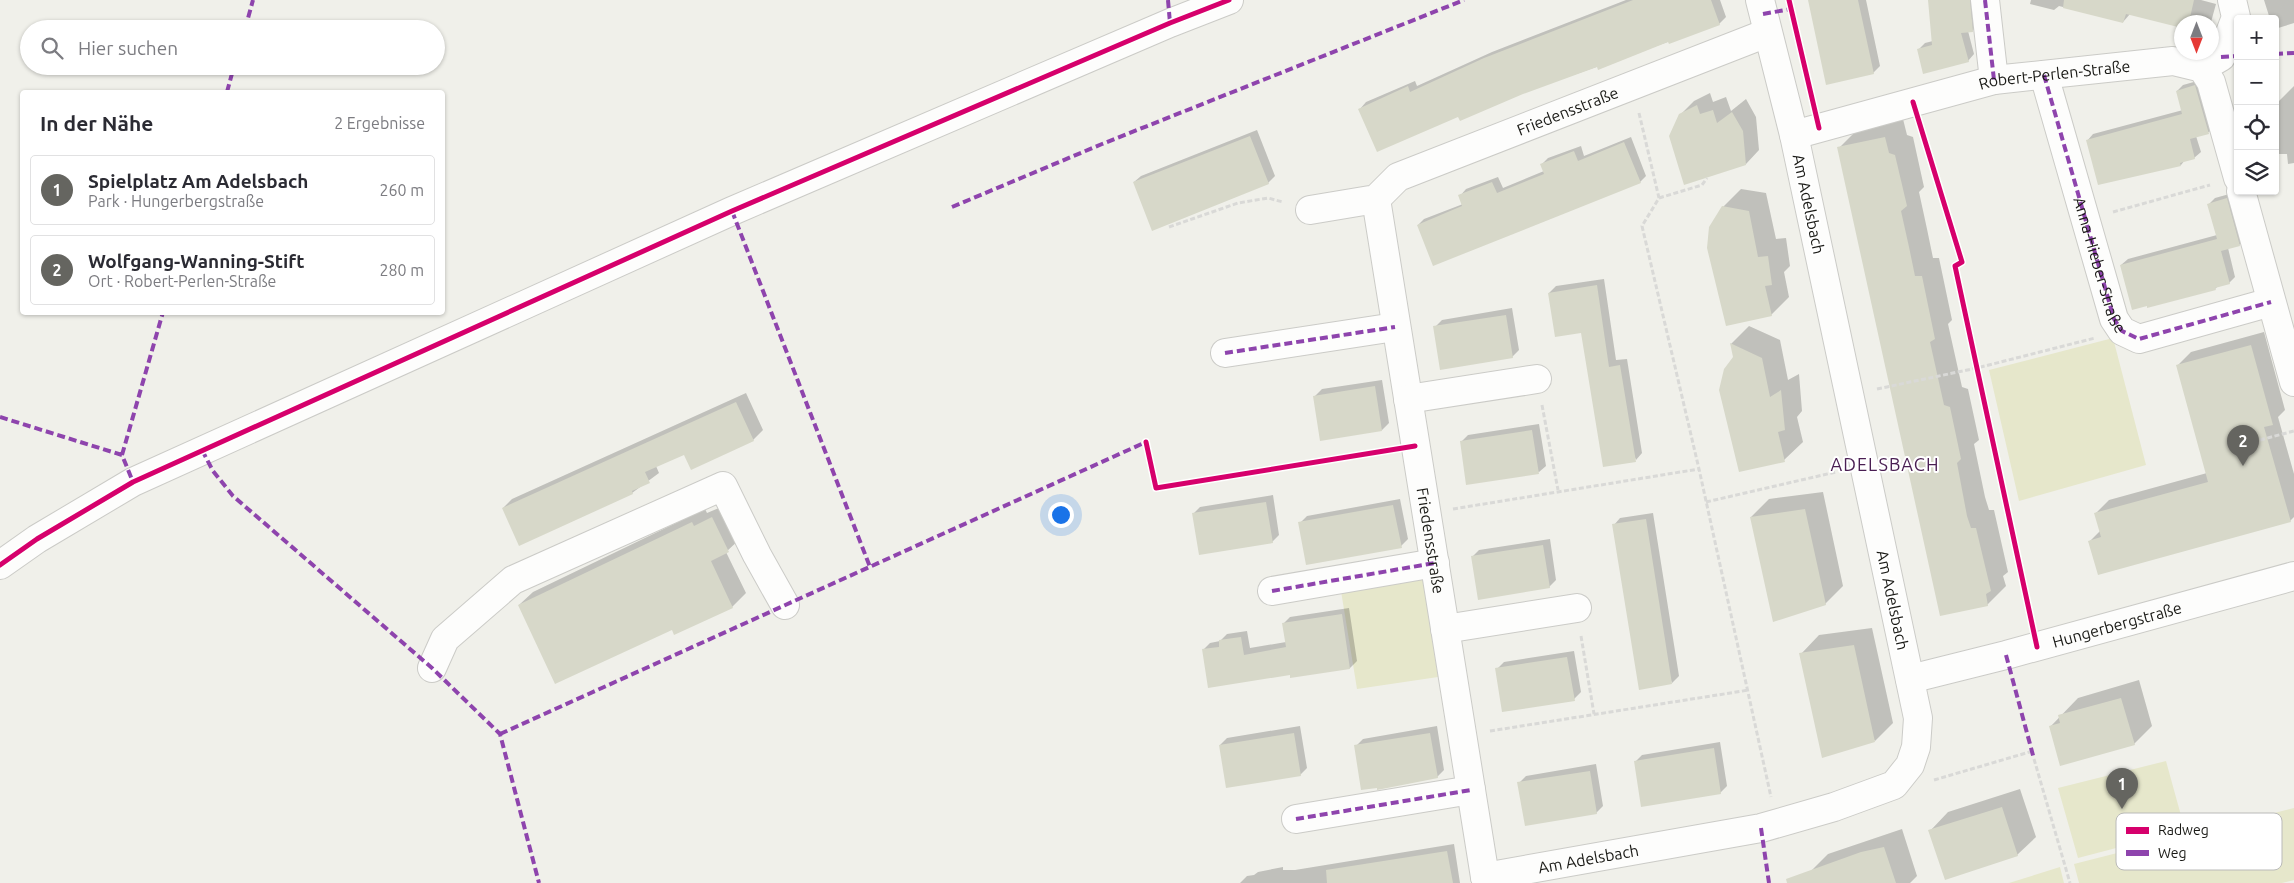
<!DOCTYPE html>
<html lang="de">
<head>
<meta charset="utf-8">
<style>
  body { margin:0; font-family:Ubuntu,sans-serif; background:#f2f2f3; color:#2b2b33 }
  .controls { position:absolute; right:15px; top:15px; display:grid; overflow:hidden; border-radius:5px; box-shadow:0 1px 4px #0004 }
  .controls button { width:45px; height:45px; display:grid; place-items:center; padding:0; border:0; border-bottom:1px solid #e1e1e2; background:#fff; color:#2b2b33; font:25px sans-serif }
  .compass { position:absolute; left:2174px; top:15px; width:45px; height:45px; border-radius:50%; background:#fff; box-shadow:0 1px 4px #0004; rotate:180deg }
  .you { position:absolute; left:1060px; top:514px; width:18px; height:18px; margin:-12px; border:4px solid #fff; border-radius:50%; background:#1a73e8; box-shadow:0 0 0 8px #1a73e833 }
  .badge { display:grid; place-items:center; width:32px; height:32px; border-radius:50%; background:#656560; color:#fff; font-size:16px; font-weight:700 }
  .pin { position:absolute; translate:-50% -41px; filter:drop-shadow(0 1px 2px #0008) }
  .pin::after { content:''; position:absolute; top:26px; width:18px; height:15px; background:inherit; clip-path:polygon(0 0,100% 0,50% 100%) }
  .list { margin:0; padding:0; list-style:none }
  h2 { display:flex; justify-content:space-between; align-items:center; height:65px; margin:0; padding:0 20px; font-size:21px }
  h2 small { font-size:16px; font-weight:400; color:#7c7c81 }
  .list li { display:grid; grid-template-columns:32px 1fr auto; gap:15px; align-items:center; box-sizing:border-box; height:70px; margin:0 10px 10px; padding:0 10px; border:1px solid #e1e1e2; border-radius:5px }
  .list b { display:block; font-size:19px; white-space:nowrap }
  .list p { margin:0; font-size:16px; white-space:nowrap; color:#7c7c81 }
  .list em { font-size:16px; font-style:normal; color:#7c7c81 }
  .icon { flex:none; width:28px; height:28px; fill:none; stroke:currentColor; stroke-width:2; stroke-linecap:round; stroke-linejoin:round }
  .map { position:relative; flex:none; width:2294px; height:883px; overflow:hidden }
  .search { position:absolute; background:#fff; box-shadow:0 1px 4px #0004; left:20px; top:20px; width:425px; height:55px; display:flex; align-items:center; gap:12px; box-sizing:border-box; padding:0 18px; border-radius:28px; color:#7c7c81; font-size:19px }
  .panel { position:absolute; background:#fff; box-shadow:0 1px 4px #0004; left:20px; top:90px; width:425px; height:225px; border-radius:5px }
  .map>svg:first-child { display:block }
  .green { fill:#e6e7cb }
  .shadow { fill:#0003 }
  .building { fill:#d7d8c9 }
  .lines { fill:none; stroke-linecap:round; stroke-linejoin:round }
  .minor-casing { stroke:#cbcbc7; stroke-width:30 }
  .path { stroke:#d9d9d7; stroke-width:3; stroke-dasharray:5 2.5; stroke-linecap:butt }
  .minor { stroke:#fdfdfc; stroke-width:28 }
  .quiet { stroke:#8e44ad; stroke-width:4; stroke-dasharray:8 4; stroke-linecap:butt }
  .cycleway-casing { stroke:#fff; stroke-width:8 }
  .cycleway { stroke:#d6006c; stroke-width:5 }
  .labels { text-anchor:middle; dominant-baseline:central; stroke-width:4; stroke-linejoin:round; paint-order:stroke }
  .street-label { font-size:16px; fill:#1a1a16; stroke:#fff }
  .neighbourhood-label { font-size:18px; letter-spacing:1px; fill:#491e52; stroke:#fff }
  .key { fill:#fff; stroke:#babab9; stroke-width:1 }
  .key-label { font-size:14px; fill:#1a1a16 }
</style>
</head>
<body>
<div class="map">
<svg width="2294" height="883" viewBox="0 0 2294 883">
  <rect width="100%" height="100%" fill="#f0f0ea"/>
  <!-- green -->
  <path class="green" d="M2113,338L2146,465L2019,501L1989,370Z
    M1423,578L1438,677L1357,689L1341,591Z
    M2166,761L2185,830L2078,858L2058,788Z
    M2294,808V880L2282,883H2079L2074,864Z
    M2060,867L2064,883H2009Z"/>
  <!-- shadow -->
  <path class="shadow" d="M1626,0H1720L1726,17L1719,24L1459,115L1360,109L1366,102L1415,81L1417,86L1492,52Z
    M1809,0H1866L1880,66L1873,73Z
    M1929,0H1976L1979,24L1972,31H1968L1974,54L1968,61L1919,49L1925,43L1933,41Z
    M2031,0H2201L2216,4L2211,22H2182L2130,14L2123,22L2059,6L2054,10L2030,4Z
    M2264,0H2294V23L2275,29V19H2270Z
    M2201,80L2215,126L2209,132L2196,136L2201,152L2194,158L2185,160L2181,165L2099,183L2087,141L2093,134L2183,110L2177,91L2183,85Z
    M2294,86V163L2288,164L2287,154H2277L2275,105Z
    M1710,93L1713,102L1726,97L1731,111L1746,99L1756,117L1759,150L1746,164L1670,136L1680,115L1694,101Z
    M1903,119L1907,135L1913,137L1924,187L1919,192L1927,229L1933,258H1939L1952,320L1948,324L1962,387L1968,389L1979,440L1974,444L1985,497L1989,510H1994L2008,572L2003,576L2006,586L1987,605L1839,148L1857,130Z
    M1257,130L1275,176L1268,183L1134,182L1141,176Z
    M1631,137L1646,176L1640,182L1418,225L1424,219L1463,204L1460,196L1466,189L1498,177L1503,188L1544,171L1542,164L1548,158L1581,146L1584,156Z
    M1741,189L1766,193L1776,239L1786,238L1790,266L1784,272L1789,297L1771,315L1723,207Z
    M2233,193L2246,239L2239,245L2228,248L2235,277L2229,283L2219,285L2215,289L2121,265L2128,259L2217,235L2209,204L2215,198Z
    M1604,279L1616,360L1627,359L1642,453L1636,460L1582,331L1549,293L1556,286Z
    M1512,308L1519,350L1512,357L1435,327L1442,320Z
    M1749,326L1780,340L1788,380L1799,374L1802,411L1797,417L1803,442L1784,460L1734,357L1731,344Z
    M2264,332L2285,410L2278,417L2294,474V517L2290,521L2090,541L2101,530L2096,513L2109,500L2207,473L2177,366L2191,352Z
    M1382,380L1389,423L1382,430L1315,396L1322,389Z
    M746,393L763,430L753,440L685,453L656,466L659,473L632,493L503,508L512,499Z
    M1539,424L1546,466L1539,472L1461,442L1468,435Z
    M1823,492L1843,586L1825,604L1751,517L1769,499Z
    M1273,495L1279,535L1272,542L1193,514L1200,507Z
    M1400,499L1408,539L1401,546L1300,523L1307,516Z
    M726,505L741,538L726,552L746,593L732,607L672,628L519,605L533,592L705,509L707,513Z
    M1653,513L1679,676L1672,683L1614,525L1620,518Z
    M1550,539L1556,580L1549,587L1472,557L1479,550Z
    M1349,608L1357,661L1350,668L1291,673L1203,650L1210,643L1220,641L1227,634L1247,631L1250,648L1286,642L1283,624L1290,617Z
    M1872,628L1893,723L1875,741L1801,654L1819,635Z
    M1574,651L1581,692L1574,699L1497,669L1504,662Z
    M2139,680L2152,726L2134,744L2051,726L2078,698Z
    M1300,726L1307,768L1300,775L1220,745L1227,738Z
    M1437,726L1444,770L1437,777L1356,746L1363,739Z
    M1720,742L1727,786L1720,793L1635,762L1642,755Z
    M1596,764L1603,806L1596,813L1519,783L1526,776Z
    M2020,789L2036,837L2017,855L1930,831L1948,812Z
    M1902,829L1917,876L1910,883H1814L1810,872L1828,854Z
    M1454,844L1460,883H1240L1247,876L1254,875L1258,872L1283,867V870H1295Z"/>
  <!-- building -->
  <path class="building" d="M1633,0H1711L1720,25L1669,44L1668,42L1598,70L1597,67L1523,94L1460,121L1458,117L1377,152L1358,109L1408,86L1410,92L1484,58Z
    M1808,0H1858L1874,74L1826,85Z
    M1928,0H1970L1973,32L1961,33L1969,62L1923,74L1917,49L1932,45Z
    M2064,0H2194L2189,22H2182V28L2126,14L2123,23L2063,8Z
    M2195,85L2209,134L2190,139L2195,159L2180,163L2181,166L2098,185L2086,140L2182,114L2176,91Z
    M1697,105L1700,114L1713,110L1717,123L1732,112L1743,131L1746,165L1684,185L1669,136L1679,114Z
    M1250,136L1269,184L1152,231L1133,182Z
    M1885,137L1889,153L1895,155L1907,206L1901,211L1909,247L1915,276H1922L1935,339L1930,342L1944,405L1950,407L1961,459L1957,463L1967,516L1971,528H1976L1991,591L1986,594L1988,606L1940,616L1837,147Z
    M1624,142L1641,183L1433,266L1417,225L1462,206L1458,195L1492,182L1497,193L1544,174L1540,164L1574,151L1578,161Z
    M2227,198L2240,246L2221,251L2230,284L2215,288L2216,290L2147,308V306L2132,310L2120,265L2217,239L2207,204Z
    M1722,206L1749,211L1758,257L1768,256L1772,285L1765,286L1772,316L1726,326L1707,248L1709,227Z
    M1597,285L1609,367L1620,365L1636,462L1603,467L1581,333L1555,337L1548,293Z
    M1506,315L1513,358L1440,370L1433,326Z
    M1730,343L1762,358L1770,397L1781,390L1785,430L1778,432L1785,462L1739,472L1719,390L1724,369L1733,357Z
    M2251,345L2273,425L2264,427L2291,522L2098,575L2088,541L2101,537L2094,513L2208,482L2176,365Z
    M1375,386L1382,431L1320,441L1313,396Z
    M736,402L754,441L691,470L684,455L645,472L650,483L632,491L633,494L519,546L502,508Z
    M1532,430L1539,474L1466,485L1460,441Z
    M1266,502L1273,543L1199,555L1192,513Z
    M1393,505L1402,548L1306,565L1298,522Z
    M1805,509L1826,605L1773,622L1750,517Z
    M712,517L729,552L711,561L733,608L674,635L672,630L555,684L518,605L692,522L694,526Z
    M1646,519L1672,684L1639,690L1612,524Z
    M1543,545L1550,588L1478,600L1471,556Z
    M1342,614L1350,669L1290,678V675L1208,688L1202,649L1219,647V640L1241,637L1244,655L1286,647L1282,623Z
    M1854,645L1875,742L1822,758L1799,653Z
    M1567,657L1575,701L1502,712L1495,668Z
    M2121,698L2135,745L2060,766L2049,726L2060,723L2058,715Z
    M1294,733L1301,776L1226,788L1219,745Z
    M1430,733L1438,778L1377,790V788L1361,790L1354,745Z
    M1714,748L1721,794L1641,807L1634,761Z
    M1590,771L1597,814L1525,826L1517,782Z
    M2002,807L2018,856L1945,880L1928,830Z
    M1884,847L1896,883H1787L1786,879L1861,852Z
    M1447,851L1453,883H1327L1326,870Z"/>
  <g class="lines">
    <defs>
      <g id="minor">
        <path d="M1985,0L1994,80"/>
        <path d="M2202,68L2221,57L2236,17L2232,0"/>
        <path id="s1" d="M2044,75L2114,319L2122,331L2139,339L2271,302"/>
        <path id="s2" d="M1794,135L1994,80L2173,61L2202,68L2211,82L2238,178"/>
        <path d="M2241,191L2294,382"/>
        <path id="s3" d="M1376,199L1485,877L1489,883"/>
        <path id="s4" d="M1310,210L1376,199L1398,177L1767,33"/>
        <path d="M1225,353L1395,327"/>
        <path d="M1408,399L1537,379"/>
        <path d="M0,565L37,539L133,482L732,211L1170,23L1229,0"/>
        <path d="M1272,591L1435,563"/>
        <path d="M1445,629L1577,608"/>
        <path d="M432,668L445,639L513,580L723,486L757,555L785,605"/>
        <path id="s5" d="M1910,679L2006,655L2294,576"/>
        <path d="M1296,819L1471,790"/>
        <path id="s6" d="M1485,877L1761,828L1834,807L1894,785L1910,765L1916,747L1918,718L1794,135L1760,0"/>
      </g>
    </defs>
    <!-- minor casing -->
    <use href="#minor" class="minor-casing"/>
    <!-- path -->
    <path class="path" d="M1639,113L1659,198L1642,226L1699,469L1771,797
      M1659,198L1702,185L1707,178
      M2113,212L2210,185
      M1169,227L1238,203L1268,198L1283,202
      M1877,389L1977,368L2095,338
      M1542,405L1558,490
      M2260,440L2294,431
      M1706,502L1836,472
      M1453,509L1699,469
      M1581,636L1594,714
      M1490,731L1749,690
      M2034,759L2070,883
      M1934,780L2033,751"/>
    <!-- minor -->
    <use href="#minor" class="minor"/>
    <!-- quiet -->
    <path class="quiet" d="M1168,0L1170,23
      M1985,0L1994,80
      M1763,14L1791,9
      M245,29L253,0
      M2275,54L2294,53
      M2221,57L2238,56
      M2044,75L2114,319L2122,331L2139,339L2271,302
      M227,92L234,66
      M952,207L1102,144L1464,0
      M732,211L870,567
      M1225,353L1395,327
      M0,417L122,455L133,482
      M202,450L213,471L233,496L432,668L500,734L539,883
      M122,455L163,312
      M1272,591L1435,563
      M2006,655L2034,759
      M500,734L1146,442L1147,445
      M1296,819L1471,790
      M1761,828L1769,883"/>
    <defs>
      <path id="cycleway" d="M1789,0L1819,128
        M1913,102L1962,262L1955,266L2037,647
        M1146,442L1156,488L1415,446
        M0,565L37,539L133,482L732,211L1170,23L1229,0"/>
    </defs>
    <!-- cycleway casing -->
    <use href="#cycleway" class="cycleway-casing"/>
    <!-- cycleway -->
    <use href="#cycleway" class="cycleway"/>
  </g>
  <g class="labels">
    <!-- street labels -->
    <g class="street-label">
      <text stroke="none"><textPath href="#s2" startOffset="268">Robert-Perlen-Straße</textPath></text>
      <text stroke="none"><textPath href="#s4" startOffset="280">Friedensstraße</textPath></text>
      <text transform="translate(1809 204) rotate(78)">Am Adelsbach</text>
      <text stroke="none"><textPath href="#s1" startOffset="198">Anna-Hieber-Straße</textPath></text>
      <text stroke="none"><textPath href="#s3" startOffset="346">Friedensstraße</textPath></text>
      <text transform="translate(1893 600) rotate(78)">Am Adelsbach</text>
      <text stroke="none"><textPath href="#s5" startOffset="214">Hungerbergstraße</textPath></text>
      <text stroke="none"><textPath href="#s6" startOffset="105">Am Adelsbach</textPath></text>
    </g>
    <!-- neighbourhood labels -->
    <g class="neighbourhood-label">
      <text x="1885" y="464">ADELSBACH</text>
    </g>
  </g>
  <!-- legend -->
  <rect x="2116" y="813" width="166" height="57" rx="8" class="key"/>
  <rect x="2126" y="827" width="23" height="7" fill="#d6006c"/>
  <rect x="2126" y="850" width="23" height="6" fill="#8e44ad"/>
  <g class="key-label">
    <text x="2158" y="835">Radweg</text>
    <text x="2158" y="858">Weg</text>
  </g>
</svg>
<div class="controls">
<button>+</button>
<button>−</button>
<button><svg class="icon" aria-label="locate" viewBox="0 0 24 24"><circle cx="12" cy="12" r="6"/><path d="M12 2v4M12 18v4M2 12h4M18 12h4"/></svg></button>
<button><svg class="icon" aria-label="layers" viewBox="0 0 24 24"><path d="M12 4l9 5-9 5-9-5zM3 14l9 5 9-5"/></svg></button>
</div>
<svg class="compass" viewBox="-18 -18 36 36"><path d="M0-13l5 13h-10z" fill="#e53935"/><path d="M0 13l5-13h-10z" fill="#7c7c81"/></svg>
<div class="you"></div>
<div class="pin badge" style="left:2122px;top:809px">1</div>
<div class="pin badge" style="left:2243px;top:466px">2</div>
<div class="search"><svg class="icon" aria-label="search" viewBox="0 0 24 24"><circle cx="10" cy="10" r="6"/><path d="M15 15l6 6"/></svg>Hier suchen</div>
<section class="panel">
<h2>In der Nähe<small>2 Ergebnisse</small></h2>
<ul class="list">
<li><span class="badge">1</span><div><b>Spielplatz Am Adelsbach</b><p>Park · Hungerbergstraße</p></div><em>260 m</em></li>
<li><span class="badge">2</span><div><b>Wolfgang-Wanning-Stift</b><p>Ort · Robert-Perlen-Straße</p></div><em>280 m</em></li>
</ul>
</section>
</div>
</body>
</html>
